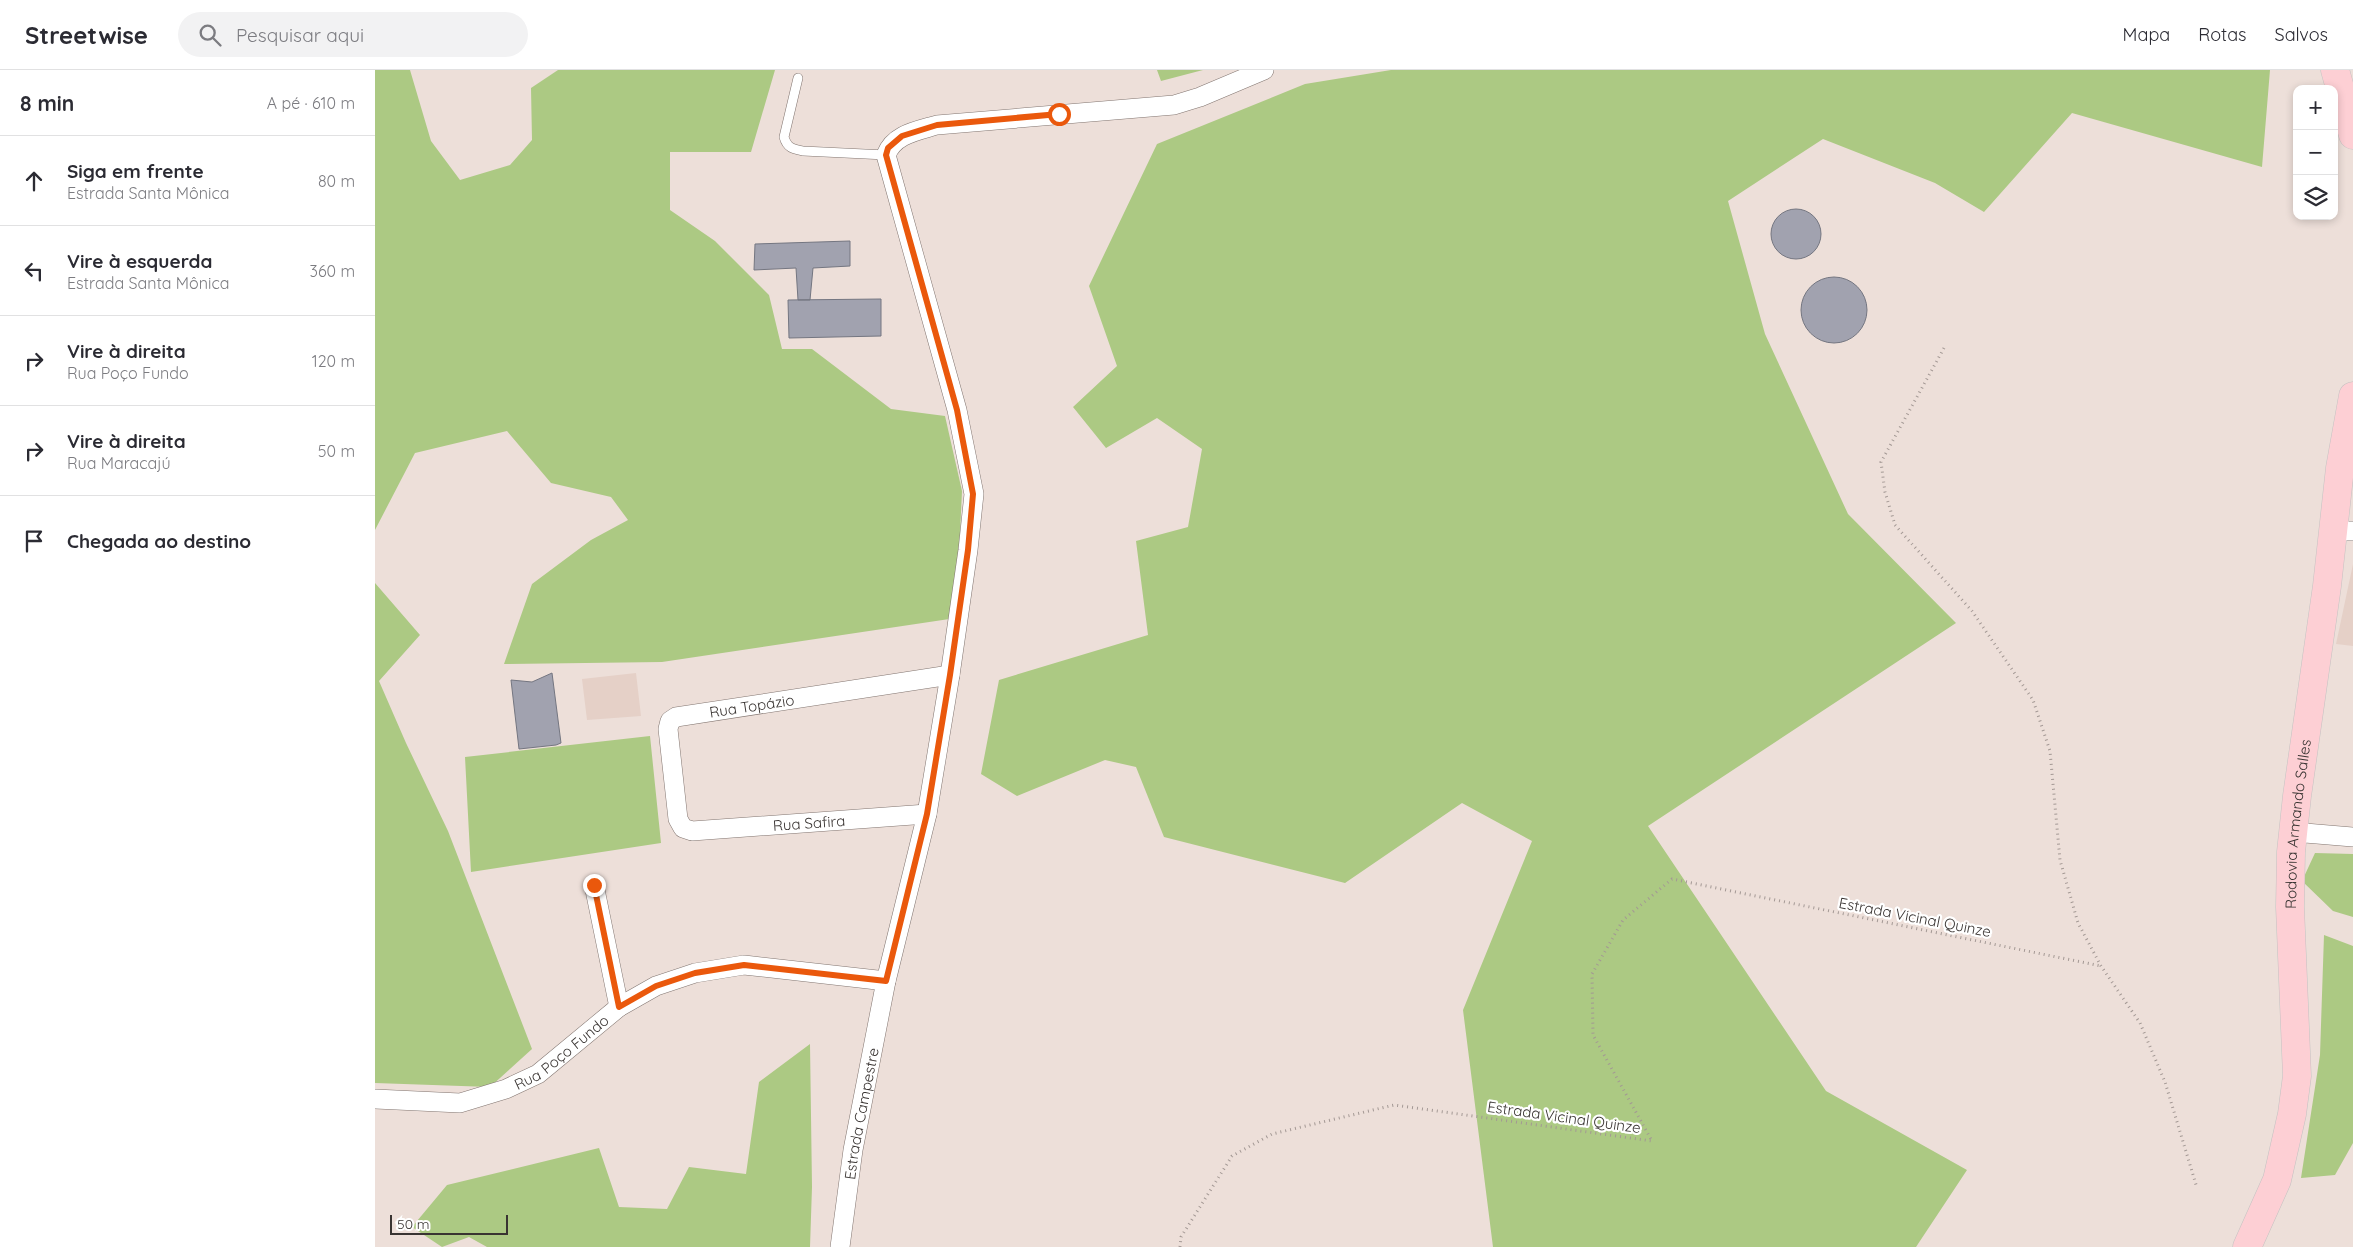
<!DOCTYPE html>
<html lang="pt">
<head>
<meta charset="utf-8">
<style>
  body { margin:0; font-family:Quicksand,sans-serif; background:#f2f2f3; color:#2b2b33 }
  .controls { position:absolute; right:15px; top:15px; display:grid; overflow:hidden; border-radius:10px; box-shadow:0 2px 8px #0003 }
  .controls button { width:45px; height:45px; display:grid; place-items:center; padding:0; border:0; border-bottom:1px solid #e1e1e2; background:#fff; color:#2b2b33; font:25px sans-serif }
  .scale { position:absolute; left:15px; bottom:12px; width:118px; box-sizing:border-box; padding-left:5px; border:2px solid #393432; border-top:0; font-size:14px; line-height:18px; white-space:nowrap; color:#393432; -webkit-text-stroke:4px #fff; paint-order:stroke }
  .stop { position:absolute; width:15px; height:15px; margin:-11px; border:4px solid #ea580c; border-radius:50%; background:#fff }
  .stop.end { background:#ea580c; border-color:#fff; box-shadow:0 1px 5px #0008 }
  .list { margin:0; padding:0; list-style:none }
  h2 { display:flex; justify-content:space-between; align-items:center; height:65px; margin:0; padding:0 20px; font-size:21px }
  h2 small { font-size:16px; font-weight:400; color:#7c7c81 }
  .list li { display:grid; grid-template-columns:32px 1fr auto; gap:15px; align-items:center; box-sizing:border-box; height:90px; padding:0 20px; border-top:1px solid #e1e1e2 }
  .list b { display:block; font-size:19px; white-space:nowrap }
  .list p { margin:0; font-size:16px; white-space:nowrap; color:#7c7c81 }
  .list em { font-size:16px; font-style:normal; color:#7c7c81 }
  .icon { flex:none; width:28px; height:28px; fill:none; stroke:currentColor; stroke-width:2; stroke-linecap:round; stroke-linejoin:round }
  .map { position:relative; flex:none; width:1978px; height:1177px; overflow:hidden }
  header { display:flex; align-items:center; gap:30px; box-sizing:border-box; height:70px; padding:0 25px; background:#fff; border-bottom:1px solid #e1e1e2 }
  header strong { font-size:24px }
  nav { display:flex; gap:28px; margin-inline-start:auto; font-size:18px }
  .search { width:350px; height:45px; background:#f2f2f3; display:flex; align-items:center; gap:12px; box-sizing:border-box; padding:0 18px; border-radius:28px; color:#7c7c81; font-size:19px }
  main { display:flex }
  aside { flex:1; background:#fff }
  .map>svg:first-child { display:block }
  .built { fill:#e5d0c7 }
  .green { fill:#acc983 }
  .building { fill:#a1a2af; stroke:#747681 }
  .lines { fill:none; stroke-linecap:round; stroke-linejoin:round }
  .service-casing { stroke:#827570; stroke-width:10 }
  .minor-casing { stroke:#827570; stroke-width:20 }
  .primary-casing { stroke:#c4c2c2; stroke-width:29 }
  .path { stroke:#a39894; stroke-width:3; stroke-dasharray:1 4; stroke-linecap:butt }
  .service { stroke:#fff; stroke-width:9 }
  .minor { stroke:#fff; stroke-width:19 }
  .primary { stroke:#fdcfd4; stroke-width:28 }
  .route { stroke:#ea580c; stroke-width:6 }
  .labels { text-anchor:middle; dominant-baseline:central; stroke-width:4.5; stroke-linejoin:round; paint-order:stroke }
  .street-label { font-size:15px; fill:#393432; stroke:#fff }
</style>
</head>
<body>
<header>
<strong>Streetwise</strong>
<div class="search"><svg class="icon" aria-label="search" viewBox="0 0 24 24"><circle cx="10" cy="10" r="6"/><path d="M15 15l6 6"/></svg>Pesquisar aqui</div>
<nav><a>Mapa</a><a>Rotas</a><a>Salvos</a></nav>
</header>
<main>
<aside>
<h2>8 min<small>A pé · 610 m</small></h2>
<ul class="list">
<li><svg class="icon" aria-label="ahead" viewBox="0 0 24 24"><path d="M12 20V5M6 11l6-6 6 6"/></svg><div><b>Siga em frente</b><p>Estrada Santa Mônica</p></div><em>80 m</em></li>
<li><svg class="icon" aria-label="left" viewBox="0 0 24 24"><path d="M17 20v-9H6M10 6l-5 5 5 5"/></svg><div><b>Vire à esquerda</b><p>Estrada Santa Mônica</p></div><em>360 m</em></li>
<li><svg class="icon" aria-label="right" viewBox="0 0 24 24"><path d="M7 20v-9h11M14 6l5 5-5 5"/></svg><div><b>Vire à direita</b><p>Rua Poço Fundo</p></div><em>120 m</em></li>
<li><svg class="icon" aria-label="right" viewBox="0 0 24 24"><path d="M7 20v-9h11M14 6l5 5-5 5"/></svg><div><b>Vire à direita</b><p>Rua Maracajú</p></div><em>50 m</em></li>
<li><svg class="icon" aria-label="arrive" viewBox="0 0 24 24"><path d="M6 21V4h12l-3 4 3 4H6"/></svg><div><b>Chegada ao destino</b></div></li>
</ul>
</aside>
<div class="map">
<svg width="1978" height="1177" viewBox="0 0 1978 1177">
  <rect width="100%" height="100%" fill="#eddfd9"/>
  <!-- built -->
  <path class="built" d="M1978,494V576L1961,574Z
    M261,603L266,646L212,650L207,609Z"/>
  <!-- green -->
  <path class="green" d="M0,0H35L56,71L85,110L135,95L157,70L156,18L183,0H400L376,82H295V140L340,171L394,225L407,279H437L516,339L570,346L587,421L581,548L287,592L129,594L157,514L216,470L253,450L236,427L176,413L132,361L40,383L0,460Z
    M782,0H828L786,11Z
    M1016,0H1895L1887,97L1697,43L1609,142L1560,113L1448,69L1353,131L1390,264L1473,444L1581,553L1273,756L1451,1021L1592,1100L1541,1177H1118L1088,940L1157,771L1087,733L970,813L789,767L761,697L730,690L642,726L606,704L624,610L773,565L761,471L813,457L827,379L782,348L731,378L698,337L742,296L714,216L782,74L930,14Z
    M0,513L45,565L4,611L31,673L73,761L157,979L115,1017L0,1013Z
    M275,666L286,773L96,802L90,687Z
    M1940,783L1978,784V847L1958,841L1927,811Z
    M1949,865L1978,876V1073L1960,1105L1926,1108L1945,985Z
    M435,974L437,1117L435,1177H112L94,1167L67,1177L37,1157L72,1115L224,1078L244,1137L292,1139L314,1097L371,1104L384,1012Z"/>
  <!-- building -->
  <path class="building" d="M1396 164a25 25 0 1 1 50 0a25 25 0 1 1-50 0Z
    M475,171V196L438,198L435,230H423L421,198L379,200L380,174Z
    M1426 240a33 33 0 1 1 66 0a33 33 0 1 1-66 0Z
    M506,229V266L414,268L413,230Z
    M177,603L186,673L181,675L144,679L136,610L157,612Z"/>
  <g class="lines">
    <defs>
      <path id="service" d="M423,8L409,67C412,78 418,79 428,81L511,85"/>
      <g id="minor">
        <path d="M1957,461H1978"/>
        <path id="s1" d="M552,744L317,761L308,758L303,749L293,659L295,651L301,647L575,605"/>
        <path d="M1918,762L1978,767"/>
        <path d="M219,815L244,937"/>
        <path id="s2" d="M0,1029L85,1033L131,1019L163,1004L244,937L281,916L320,903L369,895L511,911"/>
        <path id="s3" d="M465,1177L478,1080L511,911L552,744L575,605L593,480L599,424L582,340L511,85C519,64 542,61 562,55L799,35L825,27L889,0"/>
      </g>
      <g id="primary">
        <path d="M1960,0L1978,65"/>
        <path id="s4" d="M1872,1177L1902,1110L1917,1044L1922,1006L1915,837L1916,782L1922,726L1952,516L1965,398L1978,326"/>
      </g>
    </defs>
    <!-- service casing -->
    <use href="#service" class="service-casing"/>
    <!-- minor casing -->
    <use href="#minor" class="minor-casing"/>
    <!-- primary casing -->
    <use href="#primary" class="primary-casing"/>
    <!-- path -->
    <path class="path" d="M1569,278L1506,392L1510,422L1520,455L1597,541L1658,630L1675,681L1685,790L1703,853L1726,896L1765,953L1790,1012L1822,1118
      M805,1177L806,1167L857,1086L897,1064L1019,1035L1277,1071L1218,965L1217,904L1248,850L1297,809L1726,896"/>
    <!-- service -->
    <use href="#service" class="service"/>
    <!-- minor -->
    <use href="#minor" class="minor"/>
    <!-- primary -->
    <use href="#primary" class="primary"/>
  </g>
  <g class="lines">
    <!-- route -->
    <path class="route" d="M219,815L244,937L281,916L320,903L369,895L511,911L552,744L575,605L593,480L598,424L582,340L511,85L513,78L527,66L562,55L684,44"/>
  </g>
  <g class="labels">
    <!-- street labels -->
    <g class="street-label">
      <text stroke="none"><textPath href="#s1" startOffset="438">Rua Topázio</textPath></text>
      <text transform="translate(434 753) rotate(-4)">Rua Safira</text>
      <text stroke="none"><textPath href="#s4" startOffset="432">Rodovia Armando Salles</textPath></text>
      <text transform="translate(1540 847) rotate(11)">Estrada Vicinal Quinze</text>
      <text stroke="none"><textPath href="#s2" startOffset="200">Rua Poço Fundo</textPath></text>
      <text stroke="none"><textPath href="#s3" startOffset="135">Estrada Campestre</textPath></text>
      <text transform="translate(1189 1047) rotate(8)">Estrada Vicinal Quinze</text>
    </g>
  </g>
</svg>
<div class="controls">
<button>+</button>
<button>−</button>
<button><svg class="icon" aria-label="layers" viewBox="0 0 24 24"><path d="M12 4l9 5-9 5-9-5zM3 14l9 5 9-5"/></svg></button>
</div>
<div class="scale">50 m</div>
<div class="stop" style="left:684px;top:44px"></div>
<div class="stop end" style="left:219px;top:815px"></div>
</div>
</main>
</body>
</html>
